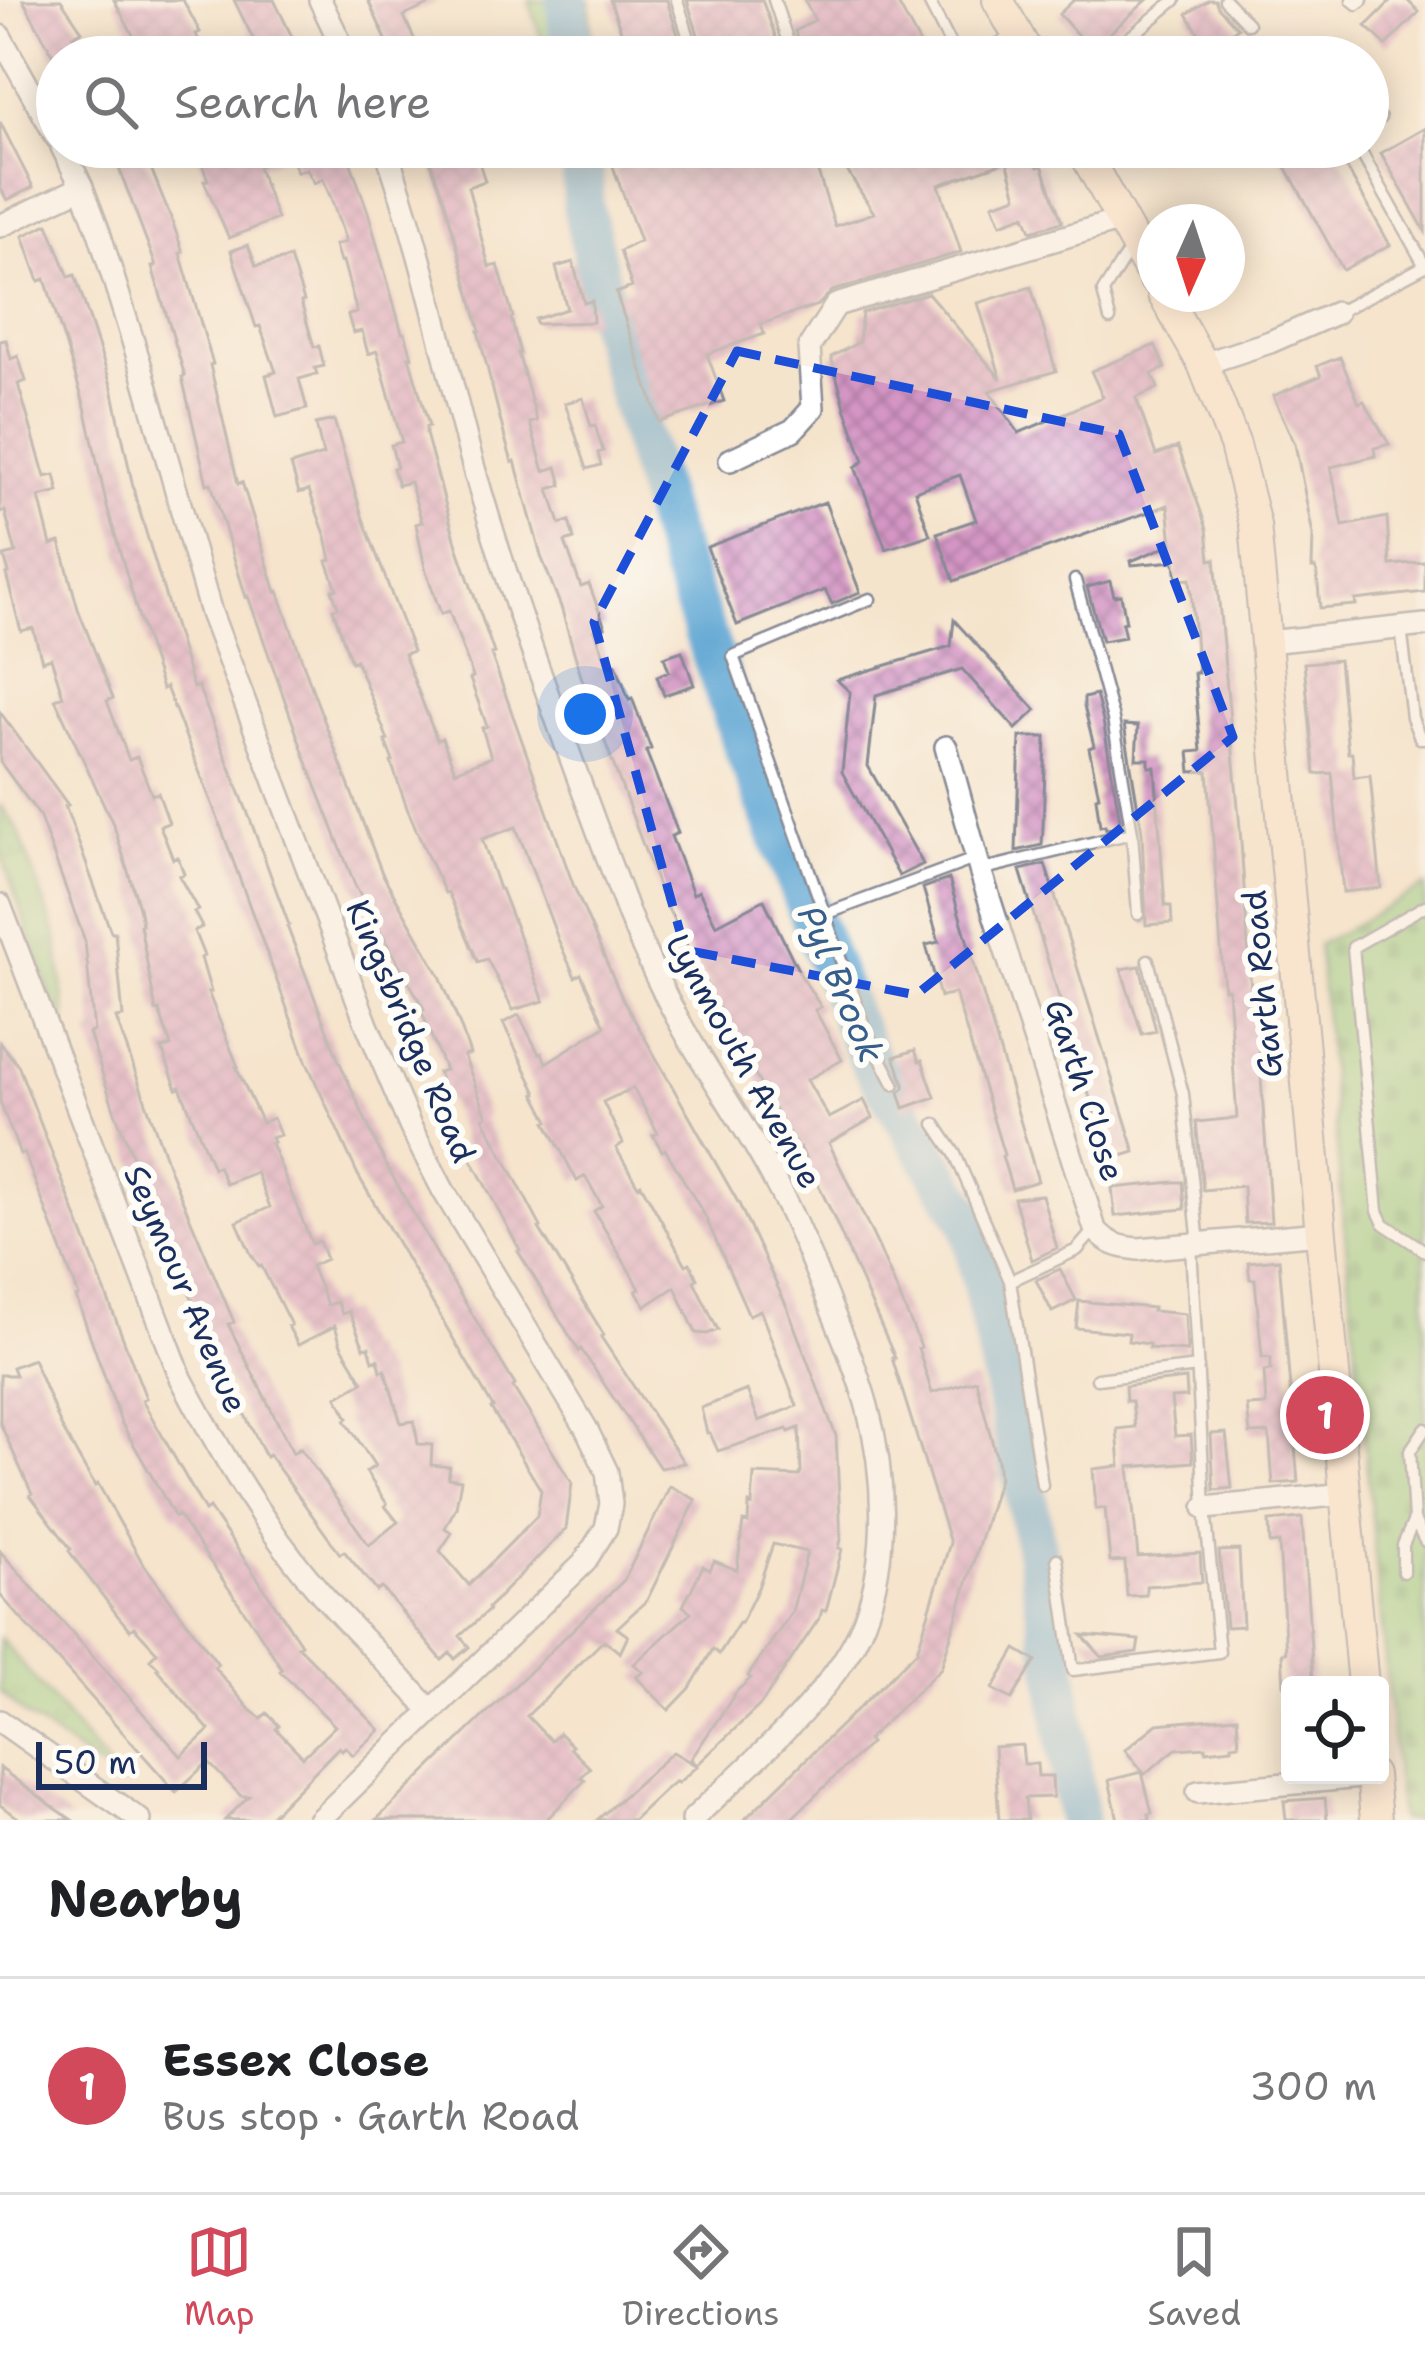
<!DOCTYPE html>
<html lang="en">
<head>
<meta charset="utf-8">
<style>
  body { margin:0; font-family:"Shantell Sans",sans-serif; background:#f6f6f6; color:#202124 }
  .controls { position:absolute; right:36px; bottom:36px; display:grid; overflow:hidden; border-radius:12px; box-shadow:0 6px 30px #0003 }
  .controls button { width:108px; height:108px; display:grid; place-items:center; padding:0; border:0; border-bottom:3px solid #e0e0e0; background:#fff; color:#202124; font:60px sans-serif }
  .compass { position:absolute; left:1137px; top:204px; width:108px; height:108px; border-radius:50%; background:#fff; box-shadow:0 6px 30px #0003; rotate:183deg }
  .scale { position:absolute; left:36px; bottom:30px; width:171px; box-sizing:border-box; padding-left:12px; border:6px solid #1b2f5e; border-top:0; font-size:33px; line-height:42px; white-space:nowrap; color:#1b2f5e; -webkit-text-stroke:9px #fdfcf7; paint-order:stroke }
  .you { position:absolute; left:585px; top:714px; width:42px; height:42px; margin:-30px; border:9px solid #fff; border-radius:50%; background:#1a73e8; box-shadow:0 0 0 18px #1a73e833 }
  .badge { display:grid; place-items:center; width:78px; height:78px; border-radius:50%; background:#d1495b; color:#fff; font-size:39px; font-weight:700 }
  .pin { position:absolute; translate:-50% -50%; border:6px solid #fff; box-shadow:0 3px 12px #0006 }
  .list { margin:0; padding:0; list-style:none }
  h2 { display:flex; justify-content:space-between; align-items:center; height:156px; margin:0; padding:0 48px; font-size:51px }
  h2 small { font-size:39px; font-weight:400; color:#757577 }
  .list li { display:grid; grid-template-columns:78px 1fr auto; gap:36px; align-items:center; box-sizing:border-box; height:216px; padding:0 48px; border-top:3px solid #e0e0e0 }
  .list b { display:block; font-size:45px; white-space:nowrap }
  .list p { margin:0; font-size:39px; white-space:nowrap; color:#757577 }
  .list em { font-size:39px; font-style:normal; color:#757577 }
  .icon { flex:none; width:66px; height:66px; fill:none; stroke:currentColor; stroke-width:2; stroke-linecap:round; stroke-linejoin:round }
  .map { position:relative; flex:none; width:1425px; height:1820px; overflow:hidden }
  .search { position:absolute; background:#fff; box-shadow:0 6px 30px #0003; left:36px; right:36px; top:36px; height:132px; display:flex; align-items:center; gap:30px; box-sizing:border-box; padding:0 42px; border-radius:66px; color:#757577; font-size:45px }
  .sheet { height:372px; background:#fff }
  nav { display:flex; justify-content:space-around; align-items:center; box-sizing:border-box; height:168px; border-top:3px solid #e0e0e0; background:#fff; font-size:33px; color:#757577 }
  nav a { display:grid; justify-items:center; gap:6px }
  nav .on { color:#d1495b }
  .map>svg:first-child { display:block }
  .grass { fill:url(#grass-tufts); stroke:#577e70; stroke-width:3 }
  .cemetery { fill:url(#cemetery-stones); stroke:#577e70; stroke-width:3 }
  .park { fill:#93ce82; stroke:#577e70; stroke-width:3 }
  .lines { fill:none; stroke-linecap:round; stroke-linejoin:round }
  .river { stroke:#5ca4d2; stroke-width:42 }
  .building { fill:url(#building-cross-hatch) }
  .lane-casing { stroke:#888a95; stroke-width:15 }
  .street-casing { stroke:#888a95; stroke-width:26 }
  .secondary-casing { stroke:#888a95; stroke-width:34 }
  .lane { stroke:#fff; stroke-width:10 }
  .street { stroke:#fff; stroke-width:21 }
  .secondary { stroke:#fde4d0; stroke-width:30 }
  .marked { fill:none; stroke:#1d4ed8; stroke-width:9; stroke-dasharray:24 15; stroke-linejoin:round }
  .labels { text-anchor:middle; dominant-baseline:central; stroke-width:12; stroke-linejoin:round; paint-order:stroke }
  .street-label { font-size:33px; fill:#1b2f5e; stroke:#fdfcf7 }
  .water-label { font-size:36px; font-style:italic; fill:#355e8c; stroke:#fdfcf7 }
</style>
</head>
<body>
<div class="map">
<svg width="1425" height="1820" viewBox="0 0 1425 1820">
  <defs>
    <pattern id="grass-tufts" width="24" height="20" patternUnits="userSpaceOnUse" patternTransform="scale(3)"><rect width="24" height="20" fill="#93ce82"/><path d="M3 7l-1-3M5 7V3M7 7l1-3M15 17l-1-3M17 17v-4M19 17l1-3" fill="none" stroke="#7eb173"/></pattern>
    <pattern id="cemetery-stones" width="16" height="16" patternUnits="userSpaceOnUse" patternTransform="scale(3)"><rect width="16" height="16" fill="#93ce82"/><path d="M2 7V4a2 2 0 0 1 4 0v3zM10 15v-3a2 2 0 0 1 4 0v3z" fill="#7eb173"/></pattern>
    <pattern id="building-cross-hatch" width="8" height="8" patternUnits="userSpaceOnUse" patternTransform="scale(3)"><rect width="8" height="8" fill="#d596c5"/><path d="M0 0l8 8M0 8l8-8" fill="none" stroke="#ac7ba3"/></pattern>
  </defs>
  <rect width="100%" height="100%" fill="#fdfcf7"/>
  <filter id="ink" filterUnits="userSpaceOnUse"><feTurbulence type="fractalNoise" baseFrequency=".00833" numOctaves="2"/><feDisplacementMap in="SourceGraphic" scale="24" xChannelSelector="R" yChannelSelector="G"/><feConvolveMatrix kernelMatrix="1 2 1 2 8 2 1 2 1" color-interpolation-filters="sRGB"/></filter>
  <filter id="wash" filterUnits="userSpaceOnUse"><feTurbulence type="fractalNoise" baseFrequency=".004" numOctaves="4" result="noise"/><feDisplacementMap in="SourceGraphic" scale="48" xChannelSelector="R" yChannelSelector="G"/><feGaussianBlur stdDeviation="2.7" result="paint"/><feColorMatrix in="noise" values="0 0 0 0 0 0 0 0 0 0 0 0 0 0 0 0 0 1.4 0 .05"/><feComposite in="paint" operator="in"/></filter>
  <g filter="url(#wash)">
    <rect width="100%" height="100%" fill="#f5e4cc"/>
    <!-- grass -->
    <path class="grass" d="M0,805L18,830L57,938L66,1018L60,1023L0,851Z
      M0,1638L125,1786L24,1714L0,1691Z"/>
    <!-- cemetery -->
    <path class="cemetery" d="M1425,886V1820H1400L1318,945Z"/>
    <!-- park -->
    <path class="park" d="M529,0H590L593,57H547Z"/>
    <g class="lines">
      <!-- river -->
      <path class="river" d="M567,0L572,57
        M583,147V206L610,330L664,517L744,746L852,1021L871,1063L970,1223L1020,1461L1058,1676L1078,1820"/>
    </g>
    <g id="blocks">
      <!-- building -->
      <path class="building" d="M23,0H61L82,31L73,36L85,57H54Z
        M114,0H183L200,32L196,34L206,57H141L131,39L134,37Z
        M234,0H274L302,57H262Z
        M368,0H440L404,16L422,57H394Z
        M610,0H667L685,57H572L622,34Z
        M687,0H762L783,57H705Z
        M804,0H896L927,57H803L795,31L815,20Z
        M1074,0H1147L1091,50L1059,14Z
        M1209,0H1215L1218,7L1238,28L1208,49L1187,14Z
        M1392,0H1407L1419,12L1386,45L1366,26Z
        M0,122L33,187L7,200L0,187Z
        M1425,128V231L1381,153Z
        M111,147H138L148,166H150L171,218L183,252L180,253L213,364L210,365L238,484L242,482L276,592L278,591L314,694L382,873L440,976L461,1028L470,1054L464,1056L487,1116L483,1118L541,1227L539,1228L604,1335L601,1337L684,1463L660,1468L581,1349L579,1351L543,1292L518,1251L520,1250L460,1138L462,1137L438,1072L445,1070L421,1010L424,1009L355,885L306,760L248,596L246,597L211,483L207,484L182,377L185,376L152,267L156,266Z
        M195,147H345L368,212L402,333H405L412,357H409L429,426L426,427V434L457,546L494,653L491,654L574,887L622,998L739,1204L787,1307L836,1436L841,1539L839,1548L842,1549L826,1611L822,1610L820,1617L761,1704L697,1765L691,1759L737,1691L751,1678L748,1676L792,1612L807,1552L773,1544L758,1588L741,1623H739L719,1654L713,1649L690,1688L669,1710L636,1677L643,1672L634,1664L691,1612L683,1606L703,1566L710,1570L714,1561L737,1570L743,1522L748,1523L749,1504L752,1505L754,1474L799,1476L801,1472L799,1428L789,1432L787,1429L718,1451L710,1433H707L701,1408L747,1390L759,1421L797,1406L760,1310L749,1315L705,1216L665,1149L662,1151L653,1135L658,1133L633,1088L603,1102L623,1143L616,1148L638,1186L641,1184L686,1265L690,1263L697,1279L694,1281L718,1330L707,1334L696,1333L675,1287L646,1306L636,1291L640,1289L594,1211L602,1206L585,1176L577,1181L546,1122L549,1121L535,1094L537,1093L503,1023L519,1015L539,1054L542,1053L546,1063L605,1026L581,974L575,977L558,939L516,827L482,839L499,889H501L544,1001L513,1010L487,959L478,962L448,892L445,893L427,855L407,808L391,762L393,761L385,741L388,740L356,660L351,662L333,609L338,607L332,590L337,589L327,561L331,560L326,537L309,490L299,493L291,465L323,455L316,424L334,420L362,516L413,651L404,654L437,740L442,738L455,771L491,757L482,728L487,726L470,679L473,677L449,611L441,614L425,568L416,524L422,522L410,482L398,485L393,468L397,467L391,445L402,442L377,351L368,354L362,331L353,333L348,315L357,313L343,261L340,262L335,245L346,242L332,201L323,179L314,183L307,169L297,172L290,153L258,167L277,219L229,238L204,181L208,180Z
        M425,147H474L485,181L468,187L489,267L498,265L513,317L511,318L520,353H518L537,421L530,423L539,454L544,471L557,467L562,485L549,489L560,524L569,521L574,539L565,542L581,587L589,584L605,627L595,630L608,667L616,664L629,700L632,698L651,749L646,751L678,833L671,836L693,894L699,891L716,925L764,900L800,974L821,1007L815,1010L842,1060L807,1080L829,1118L864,1100L873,1118L829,1143L879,1248L921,1347L918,1348L932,1393L976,1380L997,1460L999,1478L941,1668L867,1740L870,1743L790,1820H744L917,1651L950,1543L892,1358H895L830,1209L800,1147L798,1148L777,1114L732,1034L662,897L581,676L561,607L541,556L515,461L512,462L505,438L478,331H480L445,202Z
        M606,147H810L835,226L874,213L839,158L857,147H1037L1038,150L1030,153L1038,167L1042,165L1062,222L1031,231L1025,215L1001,224L993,204L1017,196L1007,161L939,185L961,252L832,291L818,305L761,324L764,334L707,354L724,401L659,422L616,293L632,287L620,251L640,241Z
        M1275,147H1335L1390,245L1343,270Z
        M48,224L69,277L75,275L112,388L135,496L193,688L198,686L247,811L289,925L287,926L338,1059L385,1163L449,1276L515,1385L513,1387L572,1483L566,1529L488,1608L489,1610L460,1636L469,1647L455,1659L450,1653L442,1660L382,1588L377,1591L344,1551L340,1554L269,1455L266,1457L208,1341L210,1340L158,1220L115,1112L89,1033L94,1031L85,941L39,815L0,762V712L68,805L65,806L74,830L111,932H115L123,1017L116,1018L171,1173L234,1322L228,1324L293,1453L300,1448L369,1545L398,1522L385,1506L387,1504L366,1472L375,1466L345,1420L348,1418L337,1397L363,1382L341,1345L335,1326L298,1345L288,1326L291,1325L261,1265L259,1266L251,1254L237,1222L270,1207L256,1172L226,1184L218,1166L213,1168L180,1087L177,1089L162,1049L171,1046L159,1010L156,1011L140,925L142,924L139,907L114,826L55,699L63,696L51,658L42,661L33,628L21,631L6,574L9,573L4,556L16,553L5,511L0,512V341L6,340L11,359L18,356L26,381L18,384L45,477L55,475L59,492L39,497L51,545L60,542L78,609L113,698L107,701L129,760L137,757L152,795L158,793L169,823L160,826L173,859L178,857L184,874L179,876L198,910L194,912L202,927L194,931L204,956L201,958L211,992H208L238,1067H236L262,1123L273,1118L280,1135L271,1138L273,1142L271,1143L312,1244L319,1241L326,1259L311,1266L327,1305L337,1302L342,1314L349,1311L364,1348L369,1347L373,1361L378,1359L381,1371L385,1370L401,1423L414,1421L418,1444L432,1445L431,1465L450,1467L448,1478L461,1480L456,1507L445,1528L452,1533L440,1551L469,1585L537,1516L541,1490L491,1408L493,1407L358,1175L307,1063L216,814L166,687L162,689L138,614L107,507L85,407L45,279L39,281L23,236Z
        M248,245L256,266L290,258L304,301L301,302L314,347L319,346L324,366L315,368L317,374L299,379L307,409L277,417L266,375L276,372L260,326L256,327L231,251Z
        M573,262L584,303L592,301L593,322L536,324L535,319L567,309L556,267Z
        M1031,287L1056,371L989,391L1019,433L1103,397L1091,371L1155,345L1165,368L1152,374L1158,388L1136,398L1156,455L1178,447L1207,529L1210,560L1215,559L1240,828L1251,990H1255L1271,1222L1245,1223L1243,1186L1203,1190L1196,1122L1237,1118L1228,989H1224L1208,771L1191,772L1189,752L1201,751L1194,673H1198L1190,579L1177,580L1175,561L1132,565L1131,561L1172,544L1168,505L954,581L937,533L976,520L960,475L915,491L930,535L886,549L855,467L864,461L846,410L831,357L859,342L862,313L928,293L1001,379L978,303Z
        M1340,357L1359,403L1364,401L1389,444L1374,448L1375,456L1331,467L1343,526L1387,517L1390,565L1425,562V592L1355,600L1356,605L1320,608L1317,572L1315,568H1312L1313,535L1295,444L1273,396L1321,376L1317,366Z
        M583,398L591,426L595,425L603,451L598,453L601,465L587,469L565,403Z
        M825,502L860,592L832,604L825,590L737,625L707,547Z
        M1110,581L1114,596L1121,595L1126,622L1122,623L1125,637L1102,641L1087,587Z
        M954,620L1036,710L1016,729L962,669L876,695L868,766L923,864L899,876L842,772L850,692L837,680L951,646Z
        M682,651L694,685L664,695L657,676L669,671L664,657Z
        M1339,660L1348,753H1352L1354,777L1370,775L1381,888L1343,892L1332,773L1315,774L1304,663Z
        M1096,695L1103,721L1121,826L1106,829L1105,825L1100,826L1096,797L1099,796L1089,748L1094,746L1084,706V698Z
        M1124,725L1138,726L1136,759H1149V767H1155L1165,906H1171L1172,923L1146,925L1142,832Z
        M1020,737H1046L1043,827L1042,845L1016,851Z
        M1045,864L1135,1152L1109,1160L1020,870Z
        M949,879L1038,1181L1012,1189L1002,1156L1004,1155L955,993L940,997L926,945L939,942L923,888Z
        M1140,966L1156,1031L1142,1034L1121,969Z
        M0,1043L18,1065L139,1380L146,1398L142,1400L205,1511L209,1508L254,1573L301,1644L298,1646L380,1730L353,1755L345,1747L342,1750L339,1747L267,1820H225L249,1796H241L208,1762L176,1792L0,1595V1551L181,1756L209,1730L157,1669L159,1668L150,1659L157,1652L134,1627L130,1630L118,1616L80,1566L69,1551L71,1549L30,1495L32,1494L0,1423V1375H15L12,1367L33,1359L62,1428L95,1486L98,1484L142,1562L218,1664L214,1667L251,1711L261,1718L267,1713L279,1726L276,1729L303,1757L335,1726L280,1671L282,1669L256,1628L178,1515L175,1517L121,1422L76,1297L79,1296L24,1153L20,1154L0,1102Z
        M915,1050L919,1061L922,1060L935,1097L904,1108L899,1092L904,1088V1083L894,1057Z
        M1174,1182H1183L1185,1209L1115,1216L1112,1188Z
        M1042,1195L1057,1248L1032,1260L1014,1198Z
        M1279,1259L1298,1482L1273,1484L1269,1433L1250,1434L1247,1406L1266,1405L1264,1371L1271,1370V1358L1262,1357L1255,1279H1250L1248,1262Z
        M1060,1269L1076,1300L1052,1312L1036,1280Z
        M1079,1301L1153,1308L1152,1311L1185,1314L1187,1351L1149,1348V1344L1128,1341L1129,1333L1076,1328Z
        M1186,1379L1187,1397L1171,1398L1175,1436L1191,1435L1193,1462L1129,1467L1138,1557L1200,1553L1202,1582L1146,1586V1595L1127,1596L1125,1561L1110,1562L1105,1508L1096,1509L1093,1469L1120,1466L1117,1429L1135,1427L1132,1401H1126L1125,1386Z
        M1226,1433L1232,1488L1214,1490L1211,1434Z
        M670,1486L696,1500L647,1600L617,1628L628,1636L620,1653L604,1640L527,1716L551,1741L559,1733L572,1746L570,1748L590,1768L581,1777L585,1780L546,1820H376L624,1580Z
        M1302,1518L1313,1677H1311L1312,1685H1284L1282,1653H1286L1279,1543L1270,1544L1269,1521Z
        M1239,1550L1243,1626L1226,1627L1219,1551Z
        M1082,1635L1139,1640L1137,1652L1102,1657Z
        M1016,1649L1036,1661L1012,1699L993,1689Z
        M1237,1717L1239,1744L1232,1745V1748L1206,1751V1747L1176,1749L1145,1774L1125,1750L1157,1724Z
        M1022,1745L1024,1764H1037L1038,1776H1052L1053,1797L1025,1798L1027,1820H999L994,1747Z
        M673,1752L697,1766L678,1783L676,1781L667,1788L633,1820H597Z
        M0,1768L27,1788L72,1820H21L0,1805Z
        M1142,1772L1152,1813L1149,1814L1150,1820H1118L1109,1780Z
        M1325,1798L1327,1820H1286L1284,1801Z"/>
    </g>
  </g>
  <g filter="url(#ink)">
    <use href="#blocks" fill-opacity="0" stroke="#888a95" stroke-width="3"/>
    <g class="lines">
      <defs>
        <path id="lane" d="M677,0L695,57
          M774,0L793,57
          M928,0L957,57
          M1225,0L1248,24
          M1352,0L1357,4L1362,0
          M976,57L1014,35
          M1106,57L1175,0
          M1368,124L1380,118
          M1358,147L1425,266
          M1336,313L1425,266
          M1110,319L1103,292L1132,246
          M1075,580L1113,719L1132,833L1138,914
          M870,599L733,656L865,1028L894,1084
          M1401,628L1412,718L1420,738H1425
          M980,870L1132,833
          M1425,906L1353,947L1378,1211L1384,1224L1425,1251
          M823,915L977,858
          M1148,960L1183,1094L1199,1244
          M935,1124L955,1154L1010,1281L1042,1485
          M1010,1281L1077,1250L1095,1229
          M1097,1379L1198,1367
          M1425,1429L1410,1451L1414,1520L1425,1541
          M1057,1559L1073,1670L1219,1652L1205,1508L1191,1245
          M1403,1572V1545L1414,1520"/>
        <path id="street" d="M320,0L347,57
          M0,36L57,138
          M62,147L82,187L99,232L141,367L211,613L367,1025L410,1126L443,1190L586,1428L607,1472L611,1504L606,1528L584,1563L319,1820
          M385,147C422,251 444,358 473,465C516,617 574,766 629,915C645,954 663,993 684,1030C713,1080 746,1127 773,1178C795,1218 812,1261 829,1303C843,1337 857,1370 867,1406C885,1473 889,1556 864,1621C837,1693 746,1767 692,1820
          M0,226L82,187
          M1203,364L1270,342L1336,313
          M730,460L793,430L813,408L809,347L836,305L1121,220
          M1268,642L1425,625
          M946,747L980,870L1095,1229C1108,1244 1119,1247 1138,1249L1321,1233
          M0,905L181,1378C214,1441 250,1503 293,1559C334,1613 386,1660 431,1711
          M1205,1508L1345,1494
          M0,1721L140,1820
          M1198,1792L1372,1776"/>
        <path id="secondary" d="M998,0L1030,57
          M1081,147L1155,280
          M1163,294L1203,364L1235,445L1255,525L1363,1685
          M1372,1775L1376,1820"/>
      </defs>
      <!-- lane casing -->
      <use href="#lane" class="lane-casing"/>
      <!-- street casing -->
      <use href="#street" class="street-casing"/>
      <!-- secondary casing -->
      <use href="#secondary" class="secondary-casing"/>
      <!-- lane -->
      <use href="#lane" class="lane"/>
      <!-- street -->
      <use href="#street" class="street"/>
      <!-- secondary -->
      <use href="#secondary" class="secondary"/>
    </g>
  </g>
  <!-- marked area -->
  <path d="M0 0H1425V1820H0ZM737,351L1119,434L1233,737L916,995L685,950L594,622Z" fill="#f5e4cc" fill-opacity=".55" fill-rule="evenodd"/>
  <path class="marked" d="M737,351L1119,434L1233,737L916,995L685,950L594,622Z"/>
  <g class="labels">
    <!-- street labels -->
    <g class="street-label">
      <text transform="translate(1262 984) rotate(-95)">Garth Road</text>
      <text transform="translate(411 1031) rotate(67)">Kingsbridge Road</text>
      <text transform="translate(744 1061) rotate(61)">Lynmouth Avenue</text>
      <text transform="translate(1085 1090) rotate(72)">Garth Close</text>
      <text transform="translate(186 1289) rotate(67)">Seymour Avenue</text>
    </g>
    <!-- water labels -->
    <g class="water-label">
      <text transform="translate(841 984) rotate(67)">Pyl Brook</text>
    </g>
  </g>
</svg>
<div class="controls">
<button><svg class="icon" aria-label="locate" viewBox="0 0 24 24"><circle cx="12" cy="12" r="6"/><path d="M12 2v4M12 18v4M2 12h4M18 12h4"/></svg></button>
</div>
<svg class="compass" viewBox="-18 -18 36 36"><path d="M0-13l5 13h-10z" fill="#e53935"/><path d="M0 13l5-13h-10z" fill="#757577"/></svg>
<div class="scale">50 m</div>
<div class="you"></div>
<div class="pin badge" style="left:1325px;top:1415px">1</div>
<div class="search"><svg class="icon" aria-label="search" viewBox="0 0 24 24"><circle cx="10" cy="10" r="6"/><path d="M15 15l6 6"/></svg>Search here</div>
</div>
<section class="sheet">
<h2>Nearby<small></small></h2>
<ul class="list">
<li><span class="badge">1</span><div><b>Essex Close</b><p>Bus stop · Garth Road</p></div><em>300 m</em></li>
</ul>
</section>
<nav>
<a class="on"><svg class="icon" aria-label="map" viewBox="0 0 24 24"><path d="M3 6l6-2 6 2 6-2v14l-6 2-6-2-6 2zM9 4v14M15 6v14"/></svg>Map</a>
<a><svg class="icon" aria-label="directions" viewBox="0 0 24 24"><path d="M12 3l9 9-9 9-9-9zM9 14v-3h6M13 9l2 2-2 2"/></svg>Directions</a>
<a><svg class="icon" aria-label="saved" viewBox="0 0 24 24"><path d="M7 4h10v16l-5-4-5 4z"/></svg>Saved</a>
</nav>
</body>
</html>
